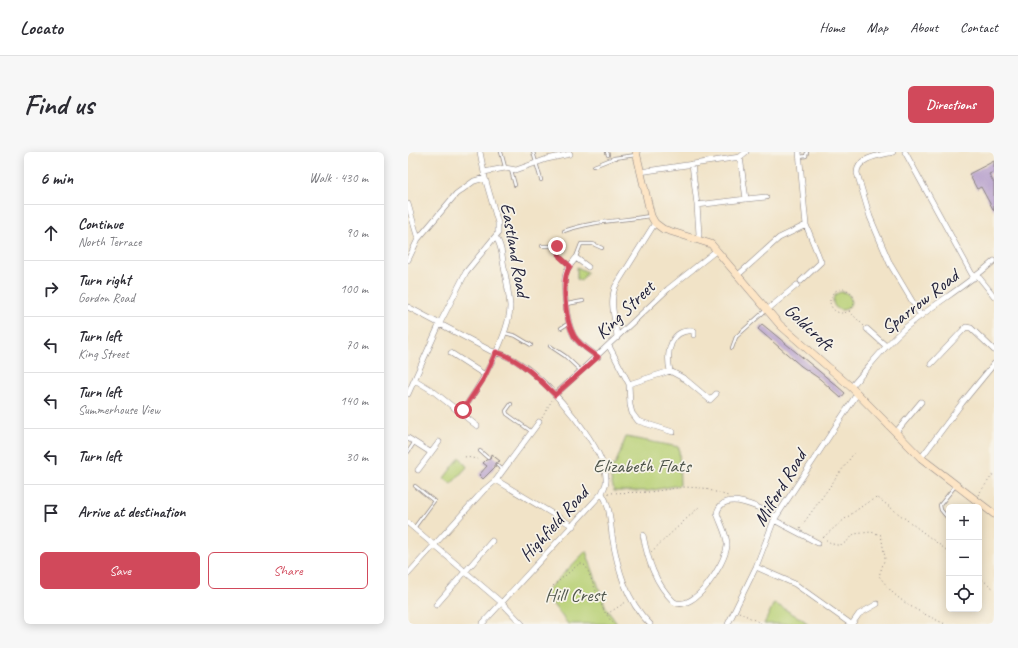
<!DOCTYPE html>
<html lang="en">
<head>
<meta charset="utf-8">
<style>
  body { margin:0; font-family:Caveat,sans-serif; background:#f7f7f7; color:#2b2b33 }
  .controls { position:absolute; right:12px; bottom:12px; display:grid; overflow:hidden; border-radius:6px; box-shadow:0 2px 10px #0003 }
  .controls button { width:36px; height:36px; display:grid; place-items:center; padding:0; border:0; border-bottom:1px solid #e1e1e2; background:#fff; color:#2b2b33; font:20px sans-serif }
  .stop { position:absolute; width:12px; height:12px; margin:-9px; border:3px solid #d1495b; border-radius:50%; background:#fff }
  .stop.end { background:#d1495b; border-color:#fff; box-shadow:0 1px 4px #0008 }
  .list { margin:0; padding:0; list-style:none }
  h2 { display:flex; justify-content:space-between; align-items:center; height:52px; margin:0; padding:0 16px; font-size:17px }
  h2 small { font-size:13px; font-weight:400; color:#7c7c81 }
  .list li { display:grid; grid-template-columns:26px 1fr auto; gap:12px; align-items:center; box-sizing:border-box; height:56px; padding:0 16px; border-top:1px solid #e1e1e2 }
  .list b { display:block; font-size:15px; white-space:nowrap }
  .list p { margin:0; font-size:13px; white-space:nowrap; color:#7c7c81 }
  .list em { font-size:13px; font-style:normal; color:#7c7c81 }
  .actions { display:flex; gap:8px; padding:12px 16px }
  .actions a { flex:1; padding:9px 0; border:1px solid #d1495b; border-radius:6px; text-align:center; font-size:14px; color:#d1495b }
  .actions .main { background:#d1495b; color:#fff }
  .icon { flex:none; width:22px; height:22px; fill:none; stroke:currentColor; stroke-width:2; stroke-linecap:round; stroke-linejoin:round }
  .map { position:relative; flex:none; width:586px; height:472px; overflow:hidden; border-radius:6px }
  header { display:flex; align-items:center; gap:24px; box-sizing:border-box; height:56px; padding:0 20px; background:#fff; border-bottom:1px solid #e1e1e2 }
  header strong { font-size:19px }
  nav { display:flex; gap:22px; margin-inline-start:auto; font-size:14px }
  .intro { display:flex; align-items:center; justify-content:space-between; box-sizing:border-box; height:96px; padding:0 24px }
  h1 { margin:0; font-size:28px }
  .button { padding:10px 18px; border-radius:6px; background:#d1495b; color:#fff; font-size:14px; font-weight:700 }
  main { display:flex; gap:24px; padding:0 24px }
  aside { flex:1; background:#fff; border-radius:6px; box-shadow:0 2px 10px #0003 }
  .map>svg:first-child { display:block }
  .green { fill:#b8d075; stroke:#6d7958 }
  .building { fill:#b8a2cd }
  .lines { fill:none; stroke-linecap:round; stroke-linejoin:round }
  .lane-casing { stroke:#8a8281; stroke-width:4 }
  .street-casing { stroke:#8a8281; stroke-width:6 }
  .secondary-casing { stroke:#8a8281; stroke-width:8 }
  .path { stroke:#8a8281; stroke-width:1; stroke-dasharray:1 3; stroke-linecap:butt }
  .lane { stroke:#fff; stroke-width:2.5 }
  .street { stroke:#fff; stroke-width:5 }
  .secondary { stroke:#fde5c5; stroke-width:7 }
  .route { stroke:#d1495b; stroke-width:5 }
  .labels { text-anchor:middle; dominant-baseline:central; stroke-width:3.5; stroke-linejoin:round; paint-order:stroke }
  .street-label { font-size:19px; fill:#22223b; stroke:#f7f3e8 }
  .park-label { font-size:19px; fill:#4f564c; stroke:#f7f3e8 }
</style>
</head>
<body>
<header>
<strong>Locato</strong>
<nav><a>Home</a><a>Map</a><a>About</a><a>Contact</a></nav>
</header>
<div class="intro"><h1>Find us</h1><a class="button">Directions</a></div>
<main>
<aside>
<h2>6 min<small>Walk · 430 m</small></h2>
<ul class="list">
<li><svg class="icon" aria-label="ahead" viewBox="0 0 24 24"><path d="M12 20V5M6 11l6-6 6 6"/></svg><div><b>Continue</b><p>North Terrace</p></div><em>90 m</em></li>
<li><svg class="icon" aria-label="right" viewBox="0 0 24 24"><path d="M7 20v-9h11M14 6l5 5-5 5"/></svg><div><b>Turn right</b><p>Gordon Road</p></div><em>100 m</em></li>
<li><svg class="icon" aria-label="left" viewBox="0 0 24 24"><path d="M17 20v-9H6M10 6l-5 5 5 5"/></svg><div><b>Turn left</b><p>King Street</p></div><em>70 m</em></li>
<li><svg class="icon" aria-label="left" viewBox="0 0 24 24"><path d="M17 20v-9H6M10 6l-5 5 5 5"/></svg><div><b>Turn left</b><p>Summerhouse View</p></div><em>140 m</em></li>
<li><svg class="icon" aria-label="left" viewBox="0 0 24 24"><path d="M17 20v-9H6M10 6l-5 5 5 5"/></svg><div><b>Turn left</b></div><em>30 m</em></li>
<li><svg class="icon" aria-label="arrive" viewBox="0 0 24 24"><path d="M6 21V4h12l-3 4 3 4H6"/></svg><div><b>Arrive at destination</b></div></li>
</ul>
<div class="actions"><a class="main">Save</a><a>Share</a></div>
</aside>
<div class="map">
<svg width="586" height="472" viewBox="0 0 586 472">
  <rect width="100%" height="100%" fill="#f7f3e8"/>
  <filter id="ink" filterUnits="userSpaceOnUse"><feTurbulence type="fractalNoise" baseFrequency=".025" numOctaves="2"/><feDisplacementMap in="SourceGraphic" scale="8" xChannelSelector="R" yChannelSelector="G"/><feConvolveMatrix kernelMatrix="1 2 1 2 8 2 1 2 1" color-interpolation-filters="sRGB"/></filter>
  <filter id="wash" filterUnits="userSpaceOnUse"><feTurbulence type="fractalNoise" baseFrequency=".012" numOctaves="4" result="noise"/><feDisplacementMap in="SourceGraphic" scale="16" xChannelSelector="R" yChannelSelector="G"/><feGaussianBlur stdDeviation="0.9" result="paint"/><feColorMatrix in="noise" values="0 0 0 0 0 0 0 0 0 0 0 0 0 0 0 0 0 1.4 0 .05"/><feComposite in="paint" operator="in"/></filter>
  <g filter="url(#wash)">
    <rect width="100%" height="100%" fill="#f1e3c7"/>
    <!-- green -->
    <path class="green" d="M169,115L179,120L173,129L169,127Z
      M425 149a9 9 0 1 1 18 0a9 9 0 1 1-18 0Z
      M218,285L271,295L272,333L240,339H206L200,315L207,313Z
      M52,305L59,315L43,332L36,326Z
      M178,399L198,456L209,472H160L136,441Z
      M366,451L397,469L400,472H356Z"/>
    <g id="blocks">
      <!-- building -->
      <path class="building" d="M586,9V20L581,22L586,31V59L573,35L569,37L561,22Z
        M354,172L429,234L437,241L433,246L412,227L393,214L350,177Z
        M83,302L92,309L87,311V315L75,327L71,323L79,314L75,311L78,308L82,307Z"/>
    </g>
  </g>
  <g filter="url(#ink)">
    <use href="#blocks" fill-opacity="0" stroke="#8a8281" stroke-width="1"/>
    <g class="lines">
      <defs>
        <path id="lane" d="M93,0L97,15
          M125,0L133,28
          M199,0L200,3
          M392,5L398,4L399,0
          M186,14L206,6L228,3
          M103,18L107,33
          M156,79C184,69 213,69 242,64
          M134,94H149L152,105L162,114
          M168,105L173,92H185L194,96
          M159,152L175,149
          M153,176L161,171
          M97,181L108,184L123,193
          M142,194L157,204L173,219
          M324,196L328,185L358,158
          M103,252L98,259L99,262L124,280
          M72,299L80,306
          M0,300L6,291
          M89,313L95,318
          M538,364L533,358L532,353L548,333
          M6,376L26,349L7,334"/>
        <path id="street" d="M391,0L398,73L413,110L393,129
          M485,0C474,3 449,5 449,21L462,65L482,112L513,164
          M497,0L566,126
          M332,5L338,47L358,45
          M284,12L289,53
          M76,20L97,16L108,18L139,7L162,2
          M232,20L332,5L338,0
          M0,52L10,87
          M290,87L291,82L289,53L338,47
          M0,108L10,87L48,42L66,29L77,26
          M180,115L168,106C165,110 161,114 159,118C153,132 159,176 168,187C174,194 183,199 190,205
          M330,123L371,86L398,73
          M570,124L586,144
          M0,155L83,199C95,202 106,207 116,214C141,231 201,299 198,330C198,333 195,338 194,341L74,472
          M359,158L389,133
          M459,177L478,194
          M209,186C208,168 201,153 207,135L247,71
          M201,194L221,232L222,253L224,261L230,269L265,280
          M43,201L77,223
          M523,212L558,175L563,176L586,198
          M262,219C258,201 262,176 286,179V183
          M7,228L25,239L69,274
          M221,232L262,219L277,227L302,248L308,242
          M443,235C461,215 477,193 497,176C526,152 558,134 586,109
          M0,242L32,171L58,120L90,81V71L77,26L72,0
          M147,243L260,137L309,98
          M52,261C70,239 102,182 102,154C101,141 98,127 96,115C94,105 94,93 88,86
          M488,280L513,250
          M0,286L22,300
          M513,306L554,251L586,212
          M10,318L31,290
          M88,328L131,270
          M194,341C202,354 202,368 204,383C209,415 218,449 242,472
          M366,368L410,391
          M0,371L94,451L114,472
          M235,383C240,409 247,431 266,450C286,461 317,412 319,394C320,384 312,371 309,361C315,336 355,357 368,365
          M348,415L387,432L443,472
          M0,422L76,338L88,328L165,374
          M28,453L84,389
          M320,472L348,415L366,368L449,242
          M444,472L451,462L469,452"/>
        <path id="secondary" d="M228,0L243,64L247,71L255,77L303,92L372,173L443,235L513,306L586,362"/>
      </defs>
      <!-- lane casing -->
      <use href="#lane" class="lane-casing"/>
      <!-- street casing -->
      <use href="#street" class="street-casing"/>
      <!-- secondary casing -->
      <use href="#secondary" class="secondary-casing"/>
      <!-- path -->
      <path class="path" d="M422 149a12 12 0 1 1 24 0a12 12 0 1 1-24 0Z
        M441,159L456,174
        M134,266L144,248
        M53,304L69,307L72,305
        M200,341L242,340L275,335L295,336L320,344
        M570,343L586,321
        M392,376L446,301
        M415,385C429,398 436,394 446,382L463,380L473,383L477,406L471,424C475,429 479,434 483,439C498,454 518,463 537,472
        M413,388C420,380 461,346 470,346L541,400
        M243,400L291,355
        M571,425L586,437
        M145,434L172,411L178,414L196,459L205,472
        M331,460L354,472
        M199,462L218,450"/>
      <!-- lane -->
      <use href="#lane" class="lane"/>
      <!-- street -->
      <use href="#street" class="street"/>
      <!-- secondary -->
      <use href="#secondary" class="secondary"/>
    </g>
  </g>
  <g class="lines" filter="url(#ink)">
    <!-- route -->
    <path class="route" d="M55,258L75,228L88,200C112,207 130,226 147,243L190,205C182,199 171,193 166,184C158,170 152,128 162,114L152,105L149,94"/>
  </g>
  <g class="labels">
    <!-- street labels -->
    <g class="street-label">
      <text transform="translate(107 98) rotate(80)">Eastland Road</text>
      <text transform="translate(512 150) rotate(-38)">Sparrow Road</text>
      <text transform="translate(217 158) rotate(-44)">King Street</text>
      <text transform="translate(401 175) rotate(43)">Goldcroft</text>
      <text transform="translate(372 336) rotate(-59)">Milford Road</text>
      <text transform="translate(146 372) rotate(-48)">Highfield Road</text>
    </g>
    <!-- park labels -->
    <g class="park-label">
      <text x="234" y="314">Elizabeth Flats</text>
      <text x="167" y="443">Hill Crest</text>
    </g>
  </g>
</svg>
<div class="controls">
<button>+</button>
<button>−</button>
<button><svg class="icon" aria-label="locate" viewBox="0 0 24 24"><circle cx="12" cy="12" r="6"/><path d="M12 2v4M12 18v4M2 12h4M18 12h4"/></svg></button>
</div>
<div class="stop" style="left:55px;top:258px"></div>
<div class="stop end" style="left:149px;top:94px"></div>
</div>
</main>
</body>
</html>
